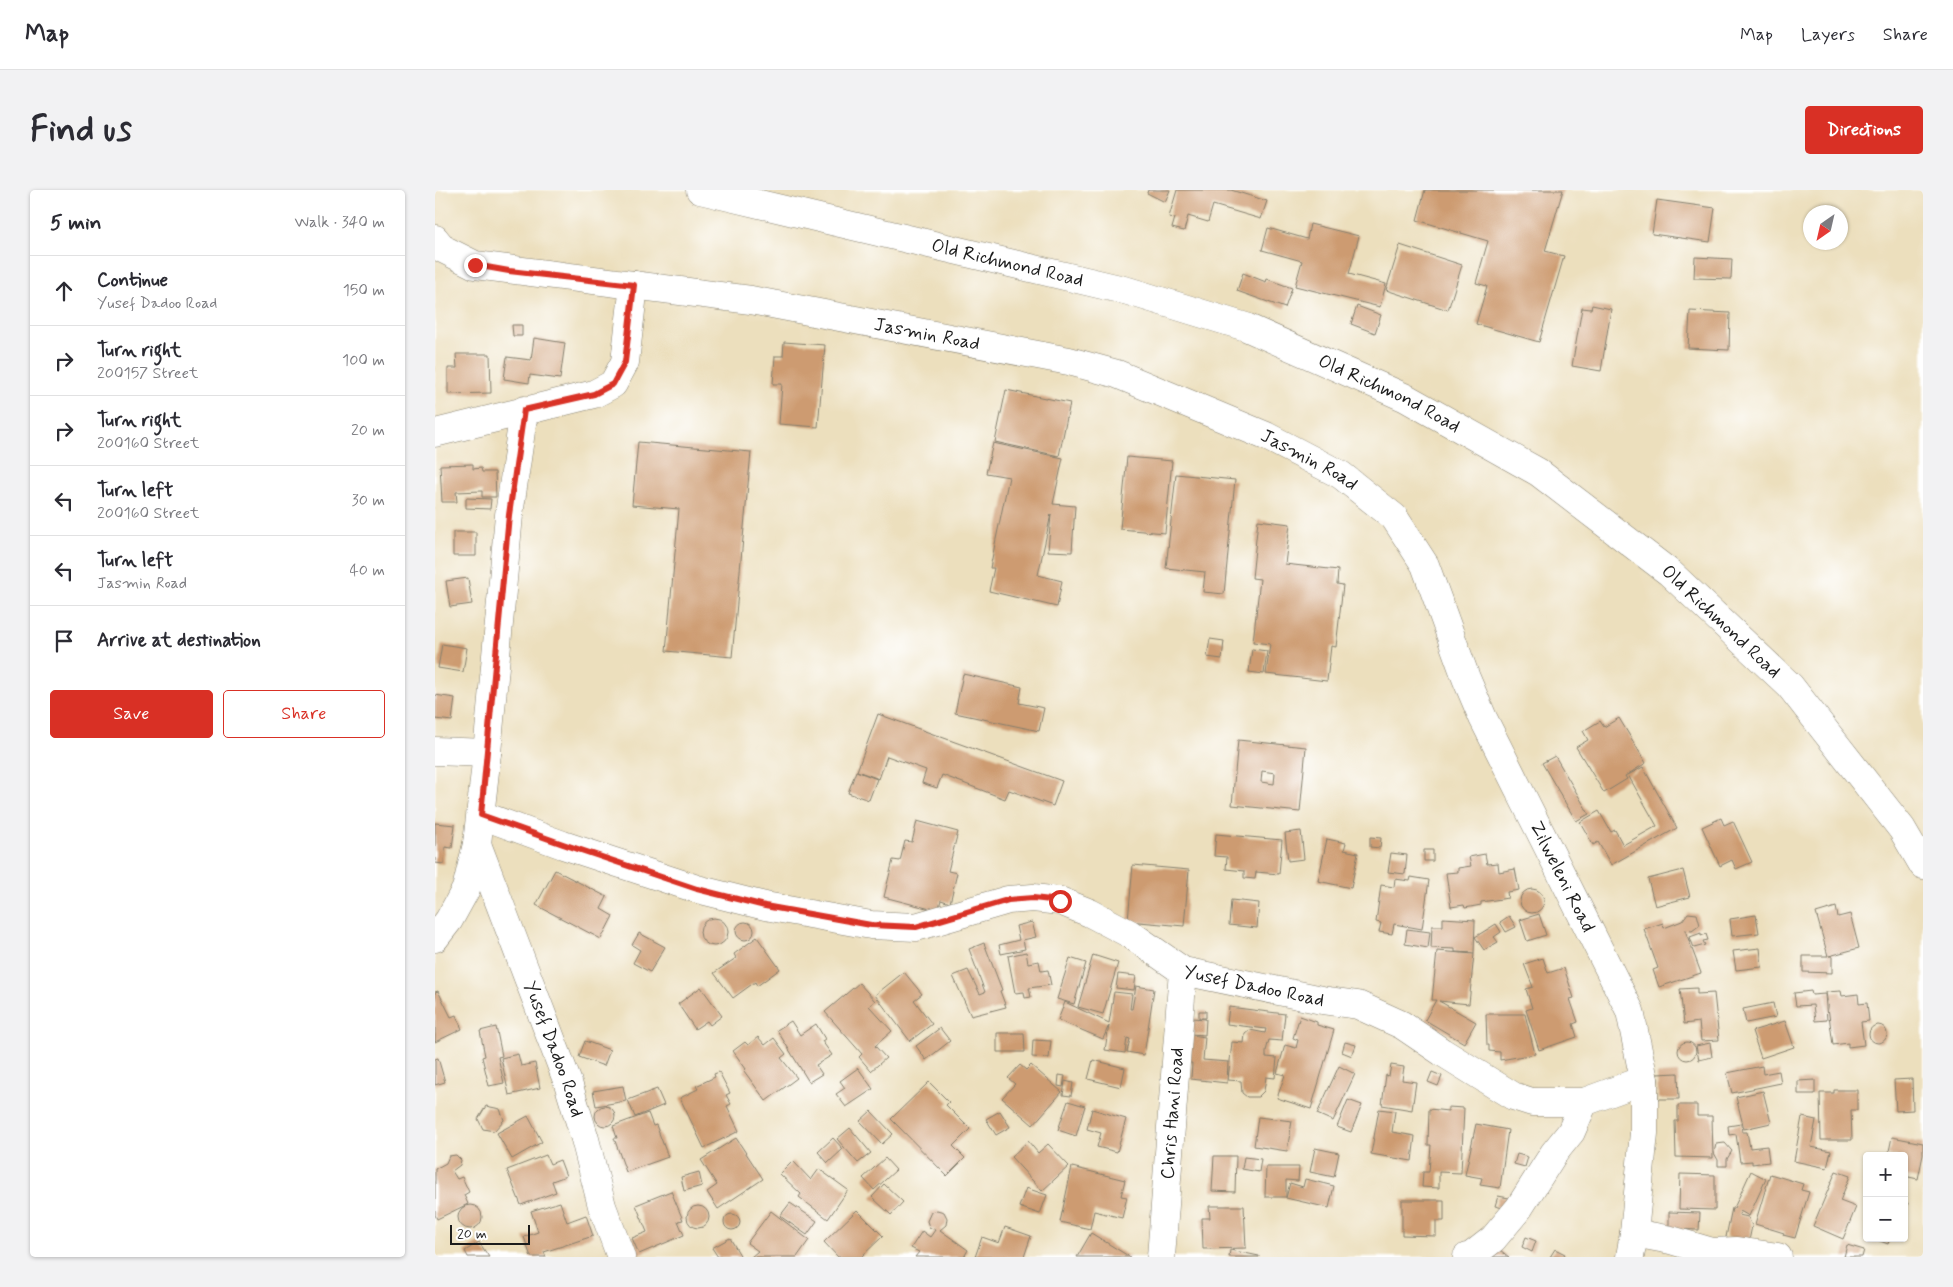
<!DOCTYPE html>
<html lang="en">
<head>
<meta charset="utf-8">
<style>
  body { margin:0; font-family:Mynerve,sans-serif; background:#f2f2f3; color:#2b2b33 }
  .controls { position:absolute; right:15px; bottom:15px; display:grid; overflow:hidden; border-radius:5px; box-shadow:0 1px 4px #0004 }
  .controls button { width:45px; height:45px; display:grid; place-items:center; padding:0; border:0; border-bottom:1px solid #e1e1e2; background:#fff; color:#2b2b33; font:25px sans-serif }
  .compass { position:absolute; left:1368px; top:15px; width:45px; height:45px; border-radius:50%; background:#fff; box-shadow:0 1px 4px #0004; rotate:214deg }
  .scale { position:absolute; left:15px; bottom:12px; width:80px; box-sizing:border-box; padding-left:5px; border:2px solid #1c1c1c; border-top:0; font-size:14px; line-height:18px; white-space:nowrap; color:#1c1c1c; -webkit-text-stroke:4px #fff; paint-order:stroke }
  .stop { position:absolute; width:15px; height:15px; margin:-11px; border:4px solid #d93025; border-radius:50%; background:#fff }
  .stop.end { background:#d93025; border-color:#fff; box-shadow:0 1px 5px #0008 }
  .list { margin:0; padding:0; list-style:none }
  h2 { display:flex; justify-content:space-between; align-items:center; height:65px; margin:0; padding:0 20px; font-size:21px }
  h2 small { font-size:16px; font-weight:400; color:#7c7c81 }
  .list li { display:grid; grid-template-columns:32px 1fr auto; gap:15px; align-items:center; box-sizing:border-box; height:70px; padding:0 20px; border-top:1px solid #e1e1e2 }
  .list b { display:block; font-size:19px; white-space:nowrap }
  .list p { margin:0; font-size:16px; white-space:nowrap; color:#7c7c81 }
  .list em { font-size:16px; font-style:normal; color:#7c7c81 }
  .actions { display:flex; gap:10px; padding:15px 20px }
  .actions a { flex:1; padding:11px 0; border:1px solid #d93025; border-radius:5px; text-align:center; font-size:18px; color:#d93025 }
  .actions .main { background:#d93025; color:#fff }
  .icon { flex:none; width:28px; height:28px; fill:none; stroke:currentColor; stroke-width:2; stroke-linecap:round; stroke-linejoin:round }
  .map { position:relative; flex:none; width:1488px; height:1067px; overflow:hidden; border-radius:5px }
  header { display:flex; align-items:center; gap:30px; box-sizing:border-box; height:70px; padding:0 25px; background:#fff; border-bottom:1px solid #e1e1e2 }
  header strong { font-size:24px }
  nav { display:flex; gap:28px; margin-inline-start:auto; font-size:18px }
  .intro { display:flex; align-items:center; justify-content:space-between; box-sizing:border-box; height:120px; padding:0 30px }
  h1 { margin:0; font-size:35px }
  .button { padding:12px 22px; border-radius:5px; background:#d93025; color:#fff; font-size:18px; font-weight:700 }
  main { display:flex; gap:30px; padding:0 30px }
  aside { flex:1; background:#fff; border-radius:5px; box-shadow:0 1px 4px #0004 }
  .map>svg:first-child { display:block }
  .building { fill:#cd9b71; fill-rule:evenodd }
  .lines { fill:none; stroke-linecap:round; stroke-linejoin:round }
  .minor-casing { stroke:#847e6c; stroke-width:29 }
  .minor { stroke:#fff; stroke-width:28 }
  .route { stroke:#d93025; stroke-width:6 }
  .labels { text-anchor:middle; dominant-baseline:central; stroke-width:4; stroke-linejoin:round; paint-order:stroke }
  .street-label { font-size:19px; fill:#1c1c1c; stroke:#fff }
</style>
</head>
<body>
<header>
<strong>Map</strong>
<nav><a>Map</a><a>Layers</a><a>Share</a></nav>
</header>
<div class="intro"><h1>Find us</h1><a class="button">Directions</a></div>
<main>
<aside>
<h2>5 min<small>Walk · 340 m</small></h2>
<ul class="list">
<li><svg class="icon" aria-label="ahead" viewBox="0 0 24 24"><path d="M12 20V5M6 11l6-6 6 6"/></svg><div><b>Continue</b><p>Yusef Dadoo Road</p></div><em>150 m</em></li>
<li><svg class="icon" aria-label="right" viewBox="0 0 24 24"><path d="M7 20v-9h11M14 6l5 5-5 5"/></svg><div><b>Turn right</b><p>200157 Street</p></div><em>100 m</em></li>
<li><svg class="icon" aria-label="right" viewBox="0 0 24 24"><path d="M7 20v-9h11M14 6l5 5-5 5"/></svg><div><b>Turn right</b><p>200160 Street</p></div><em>20 m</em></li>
<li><svg class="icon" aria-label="left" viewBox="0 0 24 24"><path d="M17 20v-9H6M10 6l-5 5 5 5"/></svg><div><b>Turn left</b><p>200160 Street</p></div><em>30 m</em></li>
<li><svg class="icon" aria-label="left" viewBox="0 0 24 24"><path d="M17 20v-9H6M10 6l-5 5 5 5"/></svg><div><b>Turn left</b><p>Jasmin Road</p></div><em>40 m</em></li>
<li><svg class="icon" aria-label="arrive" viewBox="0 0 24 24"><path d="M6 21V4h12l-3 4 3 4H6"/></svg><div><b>Arrive at destination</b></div></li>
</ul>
<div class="actions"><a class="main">Save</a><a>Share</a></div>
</aside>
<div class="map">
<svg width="1488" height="1067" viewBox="0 0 1488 1067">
  <rect width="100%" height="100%" fill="#fff"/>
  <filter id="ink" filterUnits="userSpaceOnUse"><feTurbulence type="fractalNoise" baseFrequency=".02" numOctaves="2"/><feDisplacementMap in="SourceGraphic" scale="10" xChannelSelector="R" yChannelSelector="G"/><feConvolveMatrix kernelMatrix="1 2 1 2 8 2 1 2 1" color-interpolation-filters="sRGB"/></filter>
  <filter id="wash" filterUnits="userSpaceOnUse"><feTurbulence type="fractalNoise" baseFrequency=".0096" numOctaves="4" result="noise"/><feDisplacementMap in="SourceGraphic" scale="20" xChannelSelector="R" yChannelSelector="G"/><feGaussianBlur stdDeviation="1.12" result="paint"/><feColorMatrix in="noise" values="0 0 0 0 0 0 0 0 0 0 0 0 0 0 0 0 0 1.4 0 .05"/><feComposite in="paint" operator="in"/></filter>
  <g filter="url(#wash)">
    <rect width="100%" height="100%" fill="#ecdfbd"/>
    <g id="blocks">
      <!-- building -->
      <path class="building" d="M713,0H735L730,12L712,3Z
        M742,0H796L832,11L826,29L778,15L773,32L753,26L749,41L737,38L740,28L734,27Z
        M990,0H1128L1110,61L1129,66L1104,152L1041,134L1052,96L1041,93L1053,51L982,30Z
        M1222,10L1280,18L1275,52L1217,44Z
        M875,34L924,46L914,84L951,94L945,117L860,96L867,71L827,60L833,38L872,49Z
        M965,55L1027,75L1013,120L951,100Z
        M1260,67L1297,69L1296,89L1259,88Z
        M808,83L831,92L832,89L857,98L850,118L802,101Z
        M1157,115L1176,119L1166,181L1137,176L1147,118L1156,119Z
        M922,116L946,125L940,143L916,134Z
        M1255,121L1295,123L1294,160L1253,158Z
        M77,135H87V146H78Z
        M99,148L130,153L125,189L95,185L94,193L69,189L72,167L96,170Z
        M349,152L390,155L383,237L344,234L347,194H338L340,166H348Z
        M21,164H55L56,203L13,204V178H22Z
        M571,200L635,213L624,266L560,252Z
        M203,252L316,262L297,467L231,461L244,319L197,315Z
        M558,253L628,268L618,314L640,316L637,362L613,361L616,324L603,385L627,391L622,417L554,401L559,378H555L574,287L551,283Z
        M692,267L737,271L730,343L685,339Z
        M38,274V279L46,278L47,282H60L61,307H47V301L21,302L22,312H7L5,275Z
        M741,284L800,290L789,404L768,402L770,382L731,378Z
        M31,308L56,309L55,319L31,318Z
        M823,330L855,334L850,374L903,380L902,394L908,395L901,457L896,456L892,491L831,484L835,454L818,452L825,389L817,388Z
        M18,342H41V366H18Z
        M33,388L37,414L15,417L11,391Z
        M775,449L789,451L787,469L772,467Z
        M7,454L32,458L28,482L3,478Z
        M817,459L832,461L829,484L814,482Z
        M528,484L587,497L584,513L609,518L604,541L520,523Z
        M0,505L20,508L17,531L0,529Z
        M443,524L627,591L618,616L574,600L570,609L507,585L502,598L487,593L491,580L452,566L444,589L422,581Z
        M1184,528L1211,573L1190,586L1192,589L1169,603L1141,557L1153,550L1148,541L1165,531L1169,537Z
        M803,550L871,557L865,622L797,615ZM827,581L840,583L839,594L826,592Z
        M1120,566L1154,624L1141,631L1107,573Z
        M1208,577L1242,638L1176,675L1163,652L1158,655L1145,632L1164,621L1176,642L1180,640L1188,655L1222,636L1193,585Z
        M421,581L442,589L434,610L413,603Z
        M1286,628L1289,635L1298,631L1317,672L1301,679L1297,670L1285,676L1267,637Z
        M482,631L523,642L513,681L522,683L515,713L506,710L503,721L449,707L458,670L465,671L470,651L477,652Z
        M0,633L20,635L17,658L10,657L9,674L0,673Z
        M866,641L869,669L853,671L850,643Z
        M781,644L847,650L844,684L821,682L820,689L809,688V681L791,679L792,667L779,666Z
        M935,647L946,648L945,658L935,657Z
        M892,649L911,653L909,660L923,663L916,698L883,691Z
        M989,660H998V671H989Z
        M956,663L972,665L970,684L953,682Z
        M1050,664L1052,674L1063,673L1064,682L1080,679L1084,700L1072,702L1073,708L1046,712V715L1030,718L1029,715L1016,717L1011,683L1023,682V678L1036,676L1034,667Z
        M698,675L754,680L749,736L693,731Z
        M120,680L172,707L166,719L178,726L166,749L101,715Z
        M1248,680L1255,707L1220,716L1213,689Z
        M976,687L994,690L987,739L959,734L957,744L944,742L946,733L941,732L946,695L959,697L960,689L975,691Z
        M1085 711a12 12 0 1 1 24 0a12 12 0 1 1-24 0Z
        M796,710L824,713L822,738L794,735Z
        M1401,717L1403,727L1415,724L1424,758L1394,766H1397V783L1368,782V766H1393L1381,723Z
        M1253,723L1262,724L1265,735L1257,741L1250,740L1266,783L1224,797L1218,780L1223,778L1209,739L1228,733L1229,738L1247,731Z
        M1104,724L1111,745L1092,751L1085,730Z
        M1321,725L1324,743L1297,746L1295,729Z
        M1074,726L1081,737L1071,742L1065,732Z
        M265 742a14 14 0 1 1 28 0a14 14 0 1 1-28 0Z
        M1008,728L1040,730L1039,763L1020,762V759L996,758L997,736H1008Z
        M597,732L601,747L588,750L590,759L566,764L564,755L584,750L581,736Z
        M301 741a9 9 0 1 1 18 0a9 9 0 1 1-18 0Z
        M1061,734L1066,742L1059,747L1063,752L1049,760L1040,747Z
        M972,739L995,742L993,758L970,754Z
        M204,743L230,757L215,782L198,773L205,760L197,755Z
        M1266,743V746L1271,744L1273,750L1268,751L1270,755L1259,758L1255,747Z
        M322,747L345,779L322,796L320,792L298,808L279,783L301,768L299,764Z
        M549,753L567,800L565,801L571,817L536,826L518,786L533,780L545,804L550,802L534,759Z
        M1325,758L1327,777L1301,780L1298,761Z
        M1002,761L1039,764L1034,814L1004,811L1041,832L1029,853L990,830L1001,810H997Z
        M591,762L593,773L604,771L606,781L613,780L616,795L594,798L596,807L590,808L589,802L580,803L573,766Z
        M658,765L683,773L668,824L643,817Z
        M635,768L651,773L639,814L622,809Z
        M1108,768L1113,783L1129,778L1139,808L1135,809L1143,832L1138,834L1142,847L1104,860L1091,820L1097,818L1091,799L1098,797L1089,774Z
        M469,782L487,804L479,810L497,834L475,851L440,805Z
        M683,784L701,786L699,800L681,798Z
        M424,793L440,811L434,816L457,841L440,856L451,868L436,881L424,867L427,864L390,822Z
        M701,796L719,799L709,865L692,862L695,849L692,848L690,863L670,860L674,835L668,849L623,830L630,812L674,833L679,802L697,804L695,819H697Z
        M266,797L287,826L275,835L272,831L260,839L243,814Z
        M1262,798V804L1279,803L1284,850L1266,851L1264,832L1249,834L1245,799Z
        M3,801L16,827L21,825L27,839L0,852V802Z
        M1376,801L1377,805L1390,804L1392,830L1380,831L1378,815L1361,816L1359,803Z
        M1406,801L1407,806L1423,804L1424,814L1432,813L1434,831L1426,832L1429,855L1413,857V853L1398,855L1391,802Z
        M1338,813L1341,827L1311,833L1308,819Z
        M794,817L850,824L847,851L834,850L831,861V867L842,868L840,888L831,887L829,901L823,907H812L807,903L806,891L793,890L797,852L809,853L810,844L815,840L830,843L831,839L792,834Z
        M764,821H771V828H764Z
        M1051,824H1090L1100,864L1065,870V862L1054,861V855H1052Z
        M865,826L882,832V835L899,840L876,919L842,908L850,885L842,883L850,855L861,858L863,850L858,848Z
        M757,828L771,829L770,845L755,844Z
        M356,831L365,845L381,834L390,849L387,851L397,865L381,875L387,884L374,892L342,840Z
        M1350,831L1359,857L1326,868L1317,841Z
        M1434 844a9 9 0 1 1 18 0a9 9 0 1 1-18 0Z
        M61,837L67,866L63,867L69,893L54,896L47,867L50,866L45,841Z
        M505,838L515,851L491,870L481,856Z
        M562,843H589L590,862H562Z
        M755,845L770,847L768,870L793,872L792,893L756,889L757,873H753Z
        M323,847L330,855L339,848L351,864L346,868L362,888L331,911L309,881L311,879L298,861L310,852L313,855Z
        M598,850L616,851L614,868L597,867Z
        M150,851L175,860L169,876L144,867Z
        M910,852L921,855L917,866L907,862Z
        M1243 861a9 9 0 1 1 18 0a9 9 0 1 1-18 0Z
        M1275,853L1277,867L1264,870L1261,856Z
        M83,864L86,876L100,873L105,898L74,905L66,868Z
        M3,868L10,892L0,895V869Z
        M658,870L690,878L686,897L653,889Z
        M585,875L591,880L596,875L627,902L598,935L567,908L580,894L573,888Z
        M956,875L969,877L967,890L981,892L977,920L947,915L951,885L954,886Z
        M904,876L920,884L898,931L882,924Z
        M1327,876L1328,884L1344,881L1346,893L1297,903L1292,883Z
        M423,878L438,899L411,917L401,904L410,898L405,891Z
        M284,882L295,903L291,905L296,914L292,916L304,941L269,958L245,908L263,899L261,896L280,887L279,884Z
        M997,882L1007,886L1003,896L993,892Z
        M1243,883L1244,909H1223L1222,884Z
        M624,885L630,886L628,897L623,896Z
        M1477,889L1478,920L1461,921L1459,890Z
        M1380,890V904H1363V891Z
        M630,891L638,893L636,906L628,905Z
        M494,892L514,912L511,915L535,939L518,956L530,968L512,986L456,929Z
        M188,896L191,911L161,916L158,901Z
        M222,899L229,915L200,927L193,910Z
        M1399,900H1422V920H1416L1417,950H1386L1385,903H1399Z
        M1328,901L1336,933L1309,939L1301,907Z
        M913,910L927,915L916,942L902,937Z
        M633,911L650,916L641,946L623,940Z
        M1243,915H1262V926H1277L1278,968L1241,967L1240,931H1243Z
        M160 926a10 10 0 1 1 20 0a10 10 0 1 1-20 0Z
        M51,916L65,919L69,930L59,941L48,939L43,929Z
        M1013,917L1029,918L1026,983L1004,982V998L987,997L988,982H994L996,955H993L994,919L1013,921Z
        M657,919L691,929L682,962L662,957L666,943L652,939Z
        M944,919L960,921L957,942L980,946L977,971L936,964Z
        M436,921L458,944L447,954L425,931Z
        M565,921L575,937L561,945L551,929Z
        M213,923L218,936L221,935L233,967L191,982L179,948H182L178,936Z
        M93,926L107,952L77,969L62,943Z
        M823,927L857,931L852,961L819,956Z
        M1367,927L1381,930L1376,957L1396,961L1392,978L1359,971Z
        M1041,934L1073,940L1065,998L1045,995L1047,988L1030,985Z
        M1306,934L1307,942H1312L1315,958L1332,956L1334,972L1317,974V971L1305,972L1301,944L1294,945L1293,936Z
        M415,938L436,963L423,973L402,949Z
        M1457,947L1488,953V965L1483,989L1469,986V966H1453Z
        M301,948L328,989L283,1019L272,1002L282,995L266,970Z
        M398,948L408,959L393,973L383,962Z
        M593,951L603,963L613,954L634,976L607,1001L576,967Z
        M1290,953L1297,961L1292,969V976H1283V970L1279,963L1281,954Z
        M880,958L904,963L899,987L875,982Z
        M1082,964L1093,967L1090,977L1079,974Z
        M21,965L26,970L25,975L17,981L22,989L27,987L34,1002L29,1005L33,1014L2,1029L0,1025V979L11,973L14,966Z
        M111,965L115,974L125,970L131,986L117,991L121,1002L86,1015L72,980Z
        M779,966H801L800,1002L777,1001Z
        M809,967L826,969L824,982L807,979Z
        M450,968L461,980L439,1000L428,988Z
        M358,971L376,990L384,979L413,1000L393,1029L364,1007L366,1004L345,984Z
        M637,977L690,990L686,1006L692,1007L687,1028L659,1021L655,1039L625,1032Z
        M831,977H864L863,991L851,990V1007H830Z
        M1316,981L1331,989L1314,1026L1305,1021L1304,1025L1313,1027L1317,1036L1314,1051L1291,1047L1297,1018H1299Z
        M1401,981L1415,986L1405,1011L1421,1017L1408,1049L1378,1036Z
        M264,982L267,996L249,1001L246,987Z
        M1245,984L1280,985V1020L1244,1019Z
        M1335,984L1368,994L1366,1000L1374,1002L1360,1048L1348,1045L1349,1043L1320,1034Z
        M870,989L899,996L894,1018L851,1008L855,993L868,997Z
        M449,994L468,1012L456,1025L437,1007Z
        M591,998L612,1005L605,1024L584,1017Z
        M236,1001L248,1030L243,1031L249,1045L204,1064L197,1048L212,1042L201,1015Z
        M1063,1006L1074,1008L1072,1019L1060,1016Z
        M967,1010H1009V1031H1001V1046L967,1045Z
        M125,1012L132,1032L151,1025L158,1046L109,1062L111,1067H96L89,1047L103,1042L96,1021Z
        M1469,1012L1473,1013L1470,1025H1469Z
        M355,1013L382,1031L372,1045L345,1026Z
        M23 1027a12 12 0 1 1 24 0a12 12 0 1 1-24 0Z
        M252 1027a11 11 0 1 1 22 0a11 11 0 1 1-22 0Z
        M774,1016H809L811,1058L768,1059L767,1028H775Z
        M422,1020L448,1046L426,1067H403L389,1052Z
        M502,1020L509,1022L512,1028L511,1035L505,1040L533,1060L529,1067H480L484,1062L476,1058L487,1041L495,1047L500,1040L494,1037L492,1031L496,1022Z
        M336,1021L374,1050L362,1067H316L323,1061L312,1053Z
        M1234,1022L1265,1023L1264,1040L1234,1039Z
        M289 1032a8 8 0 1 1 16 0a8 8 0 1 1-16 0Z
        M570,1037L596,1046L589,1067H540L547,1047L564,1053Z
        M656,1043L695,1067H642Z
        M1091,1047L1101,1051L1097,1062L1087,1057Z
        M295,1048L306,1067H283L277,1058Z
        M1437,1048H1455L1453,1054Z
        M44,1052L54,1067H33L30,1061Z
        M1412,1055L1429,1060L1427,1067H1409Z
        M1061,1057L1074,1067H1054Z
        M1120,1059L1130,1064L1128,1067H1115Z
        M795,1060L824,1066V1067H794Z"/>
    </g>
  </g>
  <g filter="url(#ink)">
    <use href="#blocks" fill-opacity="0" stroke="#847e6c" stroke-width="1"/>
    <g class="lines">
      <defs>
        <g id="minor">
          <path id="s1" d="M265,0L693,101L811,137L971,208L1103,282L1235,383L1355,496L1467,639L1488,675"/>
          <path id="s2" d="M0,49L8,59L40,75L316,110L634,171L682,184L831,246L906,285L959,327L990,375L1031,488L1048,528L1195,821L1209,890V943L1199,1043L1195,1067"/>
          <path d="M0,243L159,204L178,194L190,172L199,95"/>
          <path d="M0,561L52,563"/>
          <path id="s3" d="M46,625L128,655L262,699L330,716L436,735L481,737L573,710L598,708L625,711L655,723L695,744L748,781L887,810L923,815L967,835L1007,862L1078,906L1097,912H1149L1209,890"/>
          <path id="s4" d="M42,654L133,893L150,949L167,1016L186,1067"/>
          <path d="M0,748L14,730L31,699L42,654L52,563L74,325L89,220"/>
          <path d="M1199,1043L1236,1050L1277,1062L1302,1061L1343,1067"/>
          <path id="s5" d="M726,1067L748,781"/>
          <path d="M1032,1067H1035L1058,1049L1084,1018L1119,963L1136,942L1149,912"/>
        </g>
      </defs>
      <!-- minor casing -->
      <use href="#minor" class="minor-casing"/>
      <!-- minor -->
      <use href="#minor" class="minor"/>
    </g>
  </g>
  <g class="lines" filter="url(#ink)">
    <!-- route -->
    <path class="route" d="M40,75L74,81L199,95L190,172L178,194L159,204L89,220L74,325L46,625L128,654L262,699L330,716L436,735L481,737L573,710L598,708L625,711"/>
  </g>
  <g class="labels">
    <!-- street labels -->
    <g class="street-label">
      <text stroke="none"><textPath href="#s1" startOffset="316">Old Richmond Road</textPath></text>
      <text stroke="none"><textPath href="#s2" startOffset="506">Jasmin Road</textPath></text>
      <text stroke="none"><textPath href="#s1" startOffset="721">Old Richmond Road</textPath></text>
      <text stroke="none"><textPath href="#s2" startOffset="911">Jasmin Road</textPath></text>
      <text stroke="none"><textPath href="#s1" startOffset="1126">Old Richmond Road</textPath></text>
      <text stroke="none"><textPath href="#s2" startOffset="1412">Zilweleni Road</textPath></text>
      <text stroke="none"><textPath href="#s3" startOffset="814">Yusef Dadoo Road</textPath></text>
      <text stroke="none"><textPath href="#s4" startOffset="219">Yusef Dadoo Road</textPath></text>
      <text stroke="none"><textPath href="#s5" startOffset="144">Chris Hani Road</textPath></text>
    </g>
  </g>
</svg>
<div class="controls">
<button>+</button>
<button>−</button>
</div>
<svg class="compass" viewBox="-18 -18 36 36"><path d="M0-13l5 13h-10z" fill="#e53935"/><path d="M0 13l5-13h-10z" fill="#7c7c81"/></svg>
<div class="scale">20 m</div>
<div class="stop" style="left:625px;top:711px"></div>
<div class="stop end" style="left:40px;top:75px"></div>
</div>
</main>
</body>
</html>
